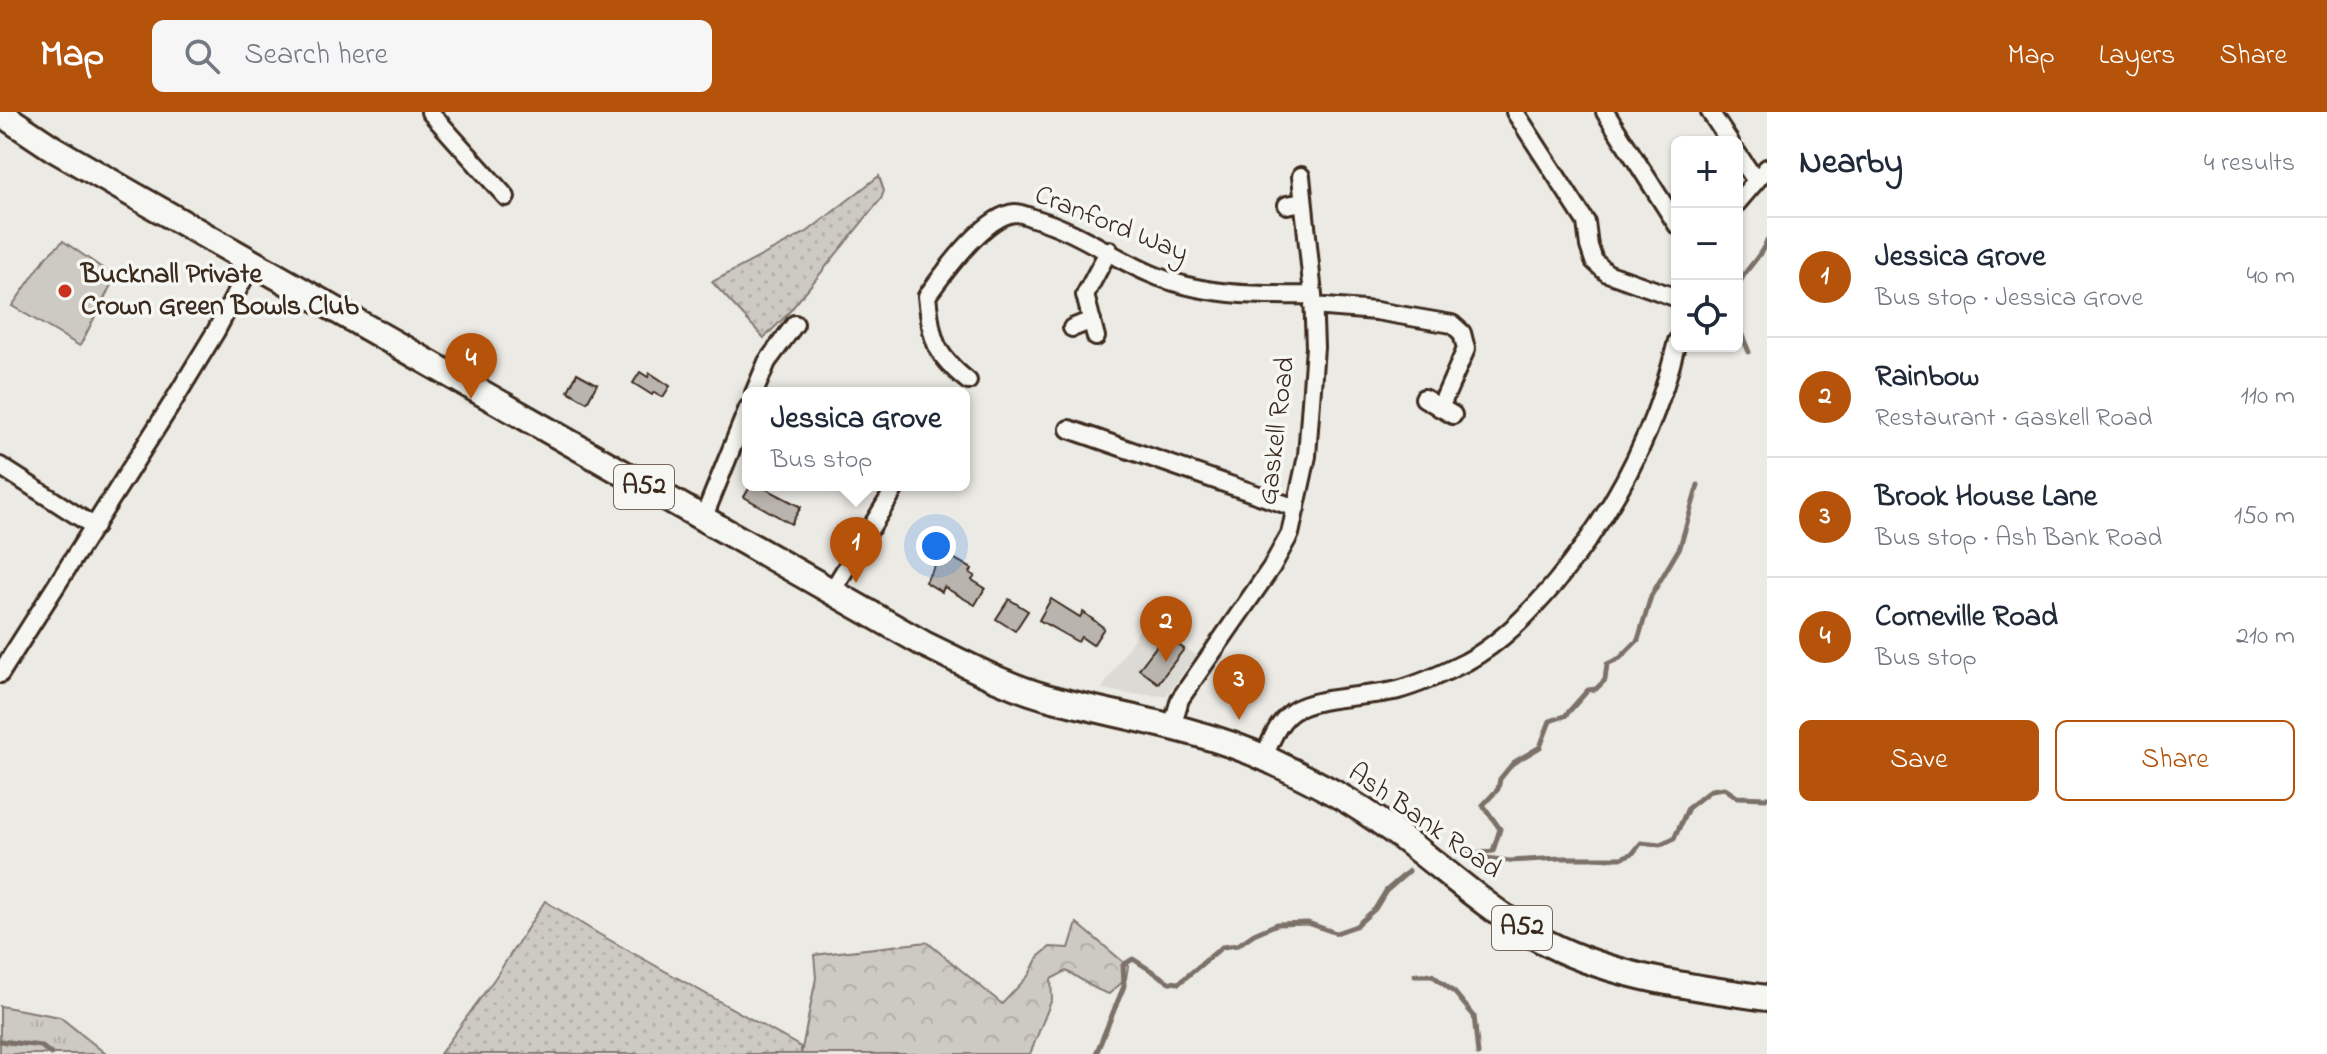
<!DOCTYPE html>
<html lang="en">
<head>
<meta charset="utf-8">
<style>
  body { margin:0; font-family:"Indie Flower",sans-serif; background:#f6f6f7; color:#1f2937 }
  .controls { position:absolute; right:24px; top:24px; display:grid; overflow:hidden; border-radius:12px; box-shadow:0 2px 6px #0004 }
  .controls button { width:72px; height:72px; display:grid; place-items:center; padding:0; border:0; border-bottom:2px solid #e0e1e3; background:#fff; color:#1f2937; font:40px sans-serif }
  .you { position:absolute; left:936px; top:434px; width:28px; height:28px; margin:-20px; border:6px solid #fff; border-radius:50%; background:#1a73e8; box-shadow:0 0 0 12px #1a73e833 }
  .badge { display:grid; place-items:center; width:52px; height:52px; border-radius:50%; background:#b45309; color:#fff; font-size:26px; font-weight:700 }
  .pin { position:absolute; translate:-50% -66px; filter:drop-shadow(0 2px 4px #0008) }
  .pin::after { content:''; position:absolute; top:42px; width:28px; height:24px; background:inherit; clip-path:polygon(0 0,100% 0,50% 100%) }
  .popup { position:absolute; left:742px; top:275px; width:228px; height:104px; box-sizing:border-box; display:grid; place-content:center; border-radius:12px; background:#fff; filter:drop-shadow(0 2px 6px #0005); font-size:26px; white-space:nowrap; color:#747a83 }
  .popup b { font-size:30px; color:#1f2937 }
  .popup::after { content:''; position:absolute; left:50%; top:100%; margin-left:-16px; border:16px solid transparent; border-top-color:#fff }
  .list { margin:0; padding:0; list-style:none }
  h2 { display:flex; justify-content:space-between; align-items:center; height:104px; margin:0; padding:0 32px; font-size:34px }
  h2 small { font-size:26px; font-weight:400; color:#747a83 }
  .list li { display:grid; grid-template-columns:52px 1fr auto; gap:24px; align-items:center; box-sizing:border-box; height:120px; padding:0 32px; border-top:2px solid #e0e1e3 }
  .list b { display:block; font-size:30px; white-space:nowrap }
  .list p { margin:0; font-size:26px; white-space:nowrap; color:#747a83 }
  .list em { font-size:26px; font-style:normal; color:#747a83 }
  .actions { display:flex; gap:16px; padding:24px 32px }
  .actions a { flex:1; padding:18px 0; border:2px solid #b45309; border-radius:12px; text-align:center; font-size:28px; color:#b45309 }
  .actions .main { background:#b45309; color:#fff }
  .icon { flex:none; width:44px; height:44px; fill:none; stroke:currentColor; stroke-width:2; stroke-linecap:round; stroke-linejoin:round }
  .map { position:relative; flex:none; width:1767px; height:942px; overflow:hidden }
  header { display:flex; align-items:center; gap:48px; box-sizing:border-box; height:112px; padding:0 40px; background:#b45309; color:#fff }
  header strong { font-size:38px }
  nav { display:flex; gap:44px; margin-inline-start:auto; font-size:28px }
  .search { width:560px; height:72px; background:#f6f6f7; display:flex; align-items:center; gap:20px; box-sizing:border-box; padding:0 28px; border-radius:12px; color:#747a83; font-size:30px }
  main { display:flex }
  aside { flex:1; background:#fff }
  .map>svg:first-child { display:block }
  .built { fill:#dcdad4 }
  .grass { fill:url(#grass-dots); stroke:#847a71; stroke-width:2 }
  .forest { fill:url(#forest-crowns); stroke:#847a71; stroke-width:2 }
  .park { fill:url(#park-tufts); stroke:#847a71; stroke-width:2 }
  .pitch { fill:#cdcac4; stroke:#847a71; stroke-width:2 }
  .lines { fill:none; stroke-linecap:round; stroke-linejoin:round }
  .stream { stroke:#7c7167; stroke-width:5 }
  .building { fill:#bab4ae; stroke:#3b2a1e; stroke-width:2 }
  .minor-casing { stroke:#3b2a1e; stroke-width:22 }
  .highway-casing { stroke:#3b2a1e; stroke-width:30 }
  .minor { stroke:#f6f6f2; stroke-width:16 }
  .highway { stroke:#f6f6f2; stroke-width:24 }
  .poi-dot { fill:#c8321e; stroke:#f6f6f2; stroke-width:3 }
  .labels { text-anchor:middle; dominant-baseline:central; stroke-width:7; stroke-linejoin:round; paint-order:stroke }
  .shield { fill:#f6f6f2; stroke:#73675e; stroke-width:2 }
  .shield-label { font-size:26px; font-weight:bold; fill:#3b2a1e }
  .street-label { font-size:28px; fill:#3b2a1e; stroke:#f6f6f2 }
  .poi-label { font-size:28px; font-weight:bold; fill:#3b2a1e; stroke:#f6f6f2; text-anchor:start }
</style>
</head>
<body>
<header>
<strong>Map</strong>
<div class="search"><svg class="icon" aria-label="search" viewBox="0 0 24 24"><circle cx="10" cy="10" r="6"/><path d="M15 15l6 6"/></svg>Search here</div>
<nav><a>Map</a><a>Layers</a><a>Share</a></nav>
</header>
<main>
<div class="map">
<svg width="1767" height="942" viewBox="0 0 1767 942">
  <defs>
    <pattern id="grass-dots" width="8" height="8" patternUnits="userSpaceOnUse" patternTransform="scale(2)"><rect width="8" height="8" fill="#cdcac4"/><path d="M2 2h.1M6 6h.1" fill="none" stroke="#b1aea8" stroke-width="1.8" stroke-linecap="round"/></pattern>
    <pattern id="forest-crowns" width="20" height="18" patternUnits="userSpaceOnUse" patternTransform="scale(2)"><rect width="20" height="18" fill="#cdcac4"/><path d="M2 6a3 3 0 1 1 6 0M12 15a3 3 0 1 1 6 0" fill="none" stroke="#b1aea8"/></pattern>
    <pattern id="park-tufts" width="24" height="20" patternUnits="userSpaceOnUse" patternTransform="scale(2)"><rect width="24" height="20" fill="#cdcac4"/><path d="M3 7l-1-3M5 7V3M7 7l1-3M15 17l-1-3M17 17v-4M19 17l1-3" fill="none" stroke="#b1aea8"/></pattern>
  </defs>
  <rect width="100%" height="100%" fill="#ebeae5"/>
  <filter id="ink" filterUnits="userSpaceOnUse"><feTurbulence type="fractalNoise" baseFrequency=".0125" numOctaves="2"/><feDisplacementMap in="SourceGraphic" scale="16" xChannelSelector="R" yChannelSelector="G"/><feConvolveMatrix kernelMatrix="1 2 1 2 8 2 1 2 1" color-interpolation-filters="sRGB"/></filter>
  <g filter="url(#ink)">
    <!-- built -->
    <path class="built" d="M1145,509L1196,543L1166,584L1129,582L1102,577Z"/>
    <!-- grass -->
    <path class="grass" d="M879,64L884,79L881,87L785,205L764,226L712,170L807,120Z
      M545,789L597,821L801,935V942H440L495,866Z"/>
    <!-- forest -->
    <path class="forest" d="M1077,811L1128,854L1126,867L1109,882C1093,878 1081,866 1066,859L1051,867L1052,887L1030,942H801L816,866L814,843L927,830L1002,892L1029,863L1038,845L1050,835L1069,836Z"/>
    <!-- park -->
    <path class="park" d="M0,894L60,905L106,942H0Z"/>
    <!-- pitch -->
    <path class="pitch" d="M63,129L115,165L80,234L12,194L47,144Z"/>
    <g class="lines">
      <!-- stream -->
      <path class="stream" d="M1737,178C1742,158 1761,147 1767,128
        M1737,196L1741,221L1749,240
        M1463,742L1493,739L1500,717L1483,693L1498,677L1500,667L1513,651L1540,635L1550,609L1565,604L1588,578L1596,577L1605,568L1607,552L1620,546L1638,528L1651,484L1680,435L1698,373
        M1472,744L1509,749L1560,746H1621L1633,741L1641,731L1660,733L1674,727L1688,696L1711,678L1724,676L1737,685L1767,686
        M1415,863H1432L1455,881L1474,904L1478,942
        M0,929L41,934L51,942
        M1096,942L1124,874L1123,853L1133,847L1169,870L1179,871L1222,835L1238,833L1254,822L1277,812L1308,811L1336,821L1356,814L1375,797L1386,779L1409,759"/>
    </g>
    <!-- building -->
    <path class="building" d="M640,260L648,265L650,261L670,274L663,285L654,280L652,283L633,271Z
      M577,261L597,272L587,290L568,279Z
      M751,373H759L801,395L791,412L744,385Z
      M943,440L972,457L970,461L975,464L972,468L985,476L975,493L944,475L942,480L925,470Z
      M1009,487L1028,499L1015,519L996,507Z
      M1051,487L1080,505L1083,500L1104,516L1093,533L1081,525L1078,530L1039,508Z
      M1162,527L1171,534L1174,530L1184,537L1158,571L1139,557Z"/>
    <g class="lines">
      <defs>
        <path id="minor" d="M430,0L506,85
          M1515,0L1586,110L1589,134L1594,149L1607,161L1677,186
          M1605,0L1677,113
          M1710,0L1730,30
          M1737,41L1756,69
          M1737,91L1767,56
          M1287,93L1303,90
          M1313,194L1376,199L1452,212L1462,221L1466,237L1440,296
          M1072,216L1092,208
          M1096,225L1085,183L1109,138
          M968,269C933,241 932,227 927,184C944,161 985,103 1015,101C1020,101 1028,104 1033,106C1076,118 1110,144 1149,161C1201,184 1258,184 1313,183
          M754,281L767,250L795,212
          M1424,286L1453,303
          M1069,317L1296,396
          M0,354L95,415
          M703,407L748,296
          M832,479L897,373
          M0,562L171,293L216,219L252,151
          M1172,615L1180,587L1271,456L1290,422L1307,344L1315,235L1313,183L1301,64
          M1264,646C1270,630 1278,610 1292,600C1314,584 1371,585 1398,578C1420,572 1446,560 1466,550C1501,531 1530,501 1556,470C1615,398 1656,320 1677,229"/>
        <path id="highway" d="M0,1L54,37L132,82L924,532C964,551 1003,573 1046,585C1120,605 1197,615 1267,647C1296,661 1326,675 1353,692C1417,731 1470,786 1534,824C1603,864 1689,875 1767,886"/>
      </defs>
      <!-- minor casing -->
      <use href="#minor" class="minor-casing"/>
      <!-- highway casing -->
      <use href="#highway" class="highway-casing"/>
      <!-- minor -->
      <use href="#minor" class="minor"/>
      <!-- highway -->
      <use href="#highway" class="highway"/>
    </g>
  </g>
  <!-- markers -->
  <circle class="poi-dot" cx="65" cy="179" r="8"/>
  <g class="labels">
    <!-- shield labels -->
    <g class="shield">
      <rect x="614" y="353" width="60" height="44" rx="6"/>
      <rect x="1492" y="794" width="60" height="44" rx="6"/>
    </g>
    <g class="shield-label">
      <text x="644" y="375">A52</text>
      <text x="1522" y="816">A52</text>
    </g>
    <!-- street labels -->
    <g class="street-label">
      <text transform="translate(1111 113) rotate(22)">Cranford Way</text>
      <text transform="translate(1278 319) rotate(-83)">Gaskell Road</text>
      <text transform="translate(1424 710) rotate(35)">Ash Bank Road</text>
    </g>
    <!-- poi labels -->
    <g class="poi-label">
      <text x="81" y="163">Bucknall Private<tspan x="81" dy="32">Crown Green Bowls Club</tspan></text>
    </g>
  </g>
</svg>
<div class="controls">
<button>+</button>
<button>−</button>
<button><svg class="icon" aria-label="locate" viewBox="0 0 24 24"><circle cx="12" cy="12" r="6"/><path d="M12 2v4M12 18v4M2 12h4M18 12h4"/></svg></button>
</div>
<div class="you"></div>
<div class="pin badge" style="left:856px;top:471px">1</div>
<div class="popup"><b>Jessica Grove</b>Bus stop</div>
<div class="pin badge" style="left:1166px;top:550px">2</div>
<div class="pin badge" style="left:1239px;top:608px">3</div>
<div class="pin badge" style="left:471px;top:287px">4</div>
</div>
<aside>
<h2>Nearby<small>4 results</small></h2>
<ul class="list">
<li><span class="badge">1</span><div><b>Jessica Grove</b><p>Bus stop · Jessica Grove</p></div><em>40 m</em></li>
<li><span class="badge">2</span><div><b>Rainbow</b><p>Restaurant · Gaskell Road</p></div><em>110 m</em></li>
<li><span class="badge">3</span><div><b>Brook House Lane</b><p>Bus stop · Ash Bank Road</p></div><em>150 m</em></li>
<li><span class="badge">4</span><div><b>Corneville Road</b><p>Bus stop</p></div><em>210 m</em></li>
</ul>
<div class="actions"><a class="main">Save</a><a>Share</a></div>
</aside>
</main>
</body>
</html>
